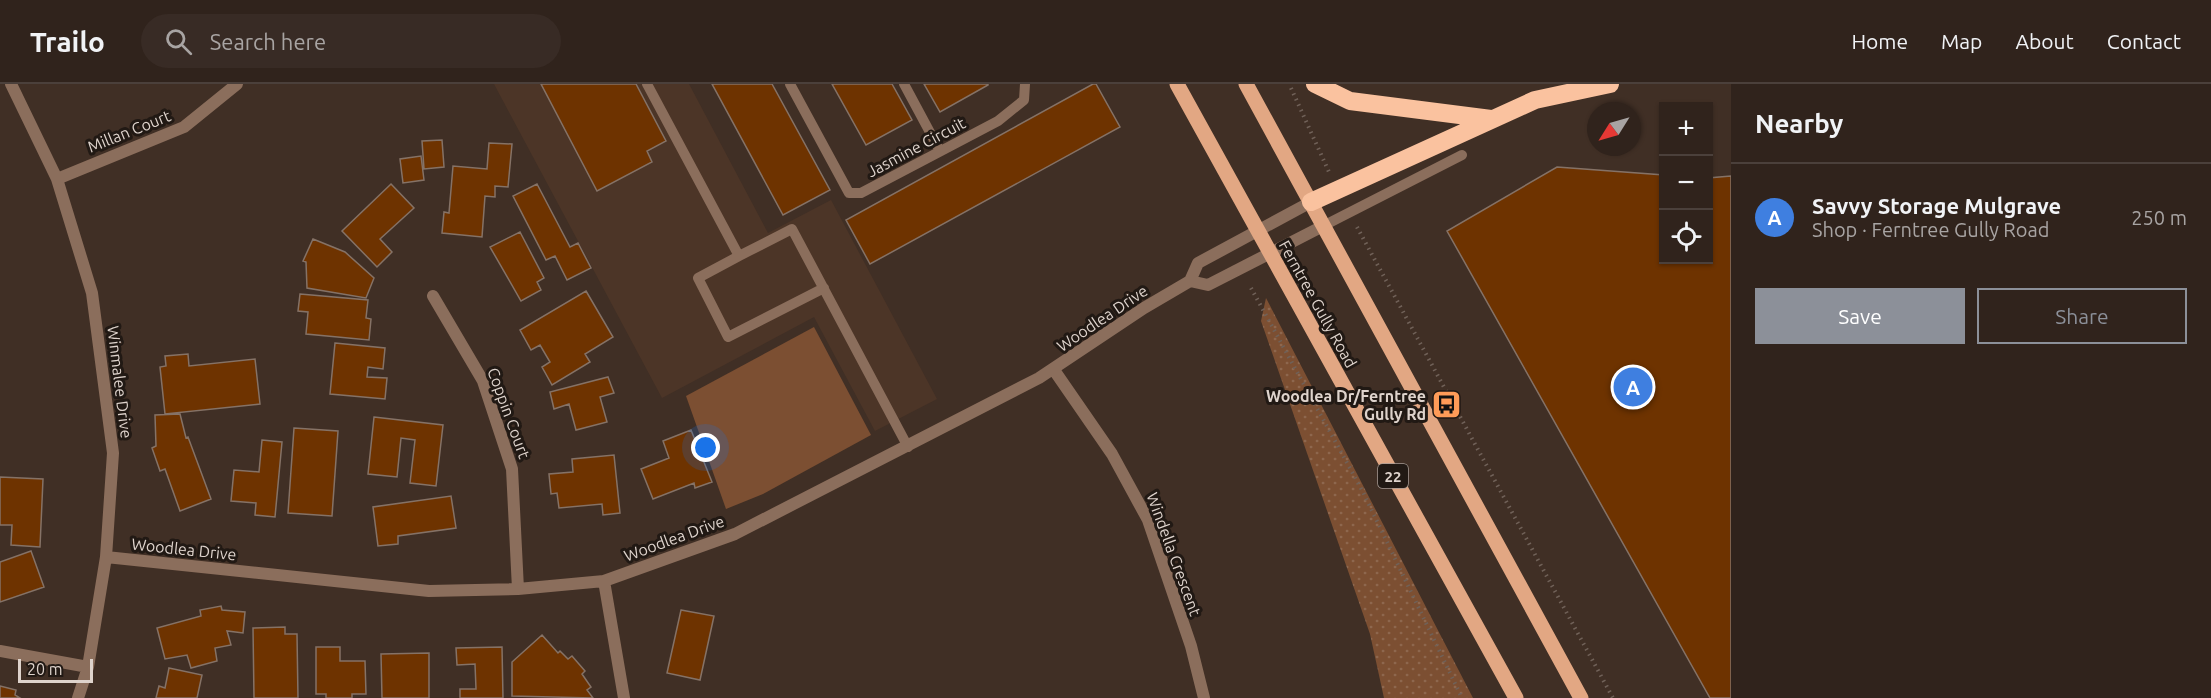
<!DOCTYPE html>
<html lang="en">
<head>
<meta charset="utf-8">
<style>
  body { margin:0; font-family:Ubuntu,sans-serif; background:#382b25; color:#f1f3f6 }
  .controls { position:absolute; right:18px; top:18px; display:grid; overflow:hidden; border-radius:0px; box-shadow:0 2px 4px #0004 }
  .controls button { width:54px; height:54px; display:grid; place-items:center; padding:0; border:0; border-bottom:2px solid #4b403b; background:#30231c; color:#f1f3f6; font:30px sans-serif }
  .compass { position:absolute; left:1587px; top:18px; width:54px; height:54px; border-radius:50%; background:#30231c; box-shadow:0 2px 4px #0004; rotate:233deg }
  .scale { position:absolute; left:18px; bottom:15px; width:75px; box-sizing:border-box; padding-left:6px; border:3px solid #ded3cc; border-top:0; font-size:16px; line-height:21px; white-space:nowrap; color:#ded3cc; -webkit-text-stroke:4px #211914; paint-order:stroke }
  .you { position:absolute; left:706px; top:364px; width:21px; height:21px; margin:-15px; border:4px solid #fff; border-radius:50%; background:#1a73e8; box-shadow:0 0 0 9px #1a73e833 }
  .badge { display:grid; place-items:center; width:39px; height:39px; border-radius:50%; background:#8c9099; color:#fff; font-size:20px; font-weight:700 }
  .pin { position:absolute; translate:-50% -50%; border:3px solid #fff; box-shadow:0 2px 6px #0006 }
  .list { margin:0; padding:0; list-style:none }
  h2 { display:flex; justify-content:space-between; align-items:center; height:78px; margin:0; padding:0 24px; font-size:26px }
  h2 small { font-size:20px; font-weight:400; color:#a8a4a3 }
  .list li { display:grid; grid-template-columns:39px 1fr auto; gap:18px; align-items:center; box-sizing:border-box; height:108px; padding:0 24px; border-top:2px solid #4b403b }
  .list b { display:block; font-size:22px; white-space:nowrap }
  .list p { margin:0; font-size:20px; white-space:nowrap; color:#a8a4a3 }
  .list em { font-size:20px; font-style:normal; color:#a8a4a3 }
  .actions { display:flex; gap:12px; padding:18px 24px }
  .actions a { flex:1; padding:14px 0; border:2px solid #8c9099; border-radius:0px; text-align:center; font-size:21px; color:#8c9099 }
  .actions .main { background:#8c9099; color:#fff }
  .icon { flex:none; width:33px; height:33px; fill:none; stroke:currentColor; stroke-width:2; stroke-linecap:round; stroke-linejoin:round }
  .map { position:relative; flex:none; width:1731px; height:614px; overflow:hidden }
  header { display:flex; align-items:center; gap:36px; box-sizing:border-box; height:84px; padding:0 30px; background:#30231c; border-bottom:2px solid #4b403b }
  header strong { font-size:28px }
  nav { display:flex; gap:33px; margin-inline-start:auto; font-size:21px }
  .search { width:420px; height:54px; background:#382b25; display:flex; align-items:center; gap:15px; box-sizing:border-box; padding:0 21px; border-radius:33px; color:#a8a4a3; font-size:22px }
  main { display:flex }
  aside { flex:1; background:#30231c }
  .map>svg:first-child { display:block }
  .built { fill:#4c3527 }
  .grass { fill:url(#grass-dots) }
  .park { fill:#7c4f32 }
  .building { fill:#6e3300; stroke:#857266; stroke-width:1.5 }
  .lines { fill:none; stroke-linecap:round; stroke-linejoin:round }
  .path { stroke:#706158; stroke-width:4; stroke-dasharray:1.5 4.5; stroke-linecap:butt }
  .lane { stroke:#8b6e5c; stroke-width:10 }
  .street { stroke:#8b6e5c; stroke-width:12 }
  .primary { stroke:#e2a783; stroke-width:15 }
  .highway { stroke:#fac29f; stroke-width:18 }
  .labels { text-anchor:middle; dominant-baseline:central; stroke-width:6; stroke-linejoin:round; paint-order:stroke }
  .shield { fill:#211914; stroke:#a59b95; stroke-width:1.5 }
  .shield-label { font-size:15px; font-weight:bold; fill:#ded3cc }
  .street-label { font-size:16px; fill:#ded3cc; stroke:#211914 }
  .poi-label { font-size:16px; font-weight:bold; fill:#ded3cc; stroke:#211914; text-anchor:end }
</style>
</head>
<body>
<header>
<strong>Trailo</strong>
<div class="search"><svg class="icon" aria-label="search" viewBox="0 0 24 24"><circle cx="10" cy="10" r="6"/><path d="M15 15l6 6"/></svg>Search here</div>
<nav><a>Home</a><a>Map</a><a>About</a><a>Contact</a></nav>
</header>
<main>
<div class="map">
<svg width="1731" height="614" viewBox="0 0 1731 614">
  <defs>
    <pattern id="grass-dots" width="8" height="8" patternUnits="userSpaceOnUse" patternTransform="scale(1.5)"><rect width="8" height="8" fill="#7c4f32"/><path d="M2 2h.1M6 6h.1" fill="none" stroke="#8e674e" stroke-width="1.8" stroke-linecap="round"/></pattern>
  </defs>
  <rect width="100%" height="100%" fill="#402f25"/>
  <!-- built -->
  <path class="built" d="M494,0H689L768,149L831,116L937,315L875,347L814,233L662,314Z"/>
  <!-- grass -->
  <path class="grass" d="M1266,214L1473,614H1384L1370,550L1261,237Z"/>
  <!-- park -->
  <path class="park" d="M814,243L871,351L763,410L726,425L686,312Z"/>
  <!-- building -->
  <path class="building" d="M541,0H636L666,57L647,67L652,78L597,107Z
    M712,0H772L830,106L783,131Z
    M832,0H892L912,36L866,61Z
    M924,0H988V1L940,28Z
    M1093,0H1096L1120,43L870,180L846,136Z
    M442,56L444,83L424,85L422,57Z
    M489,59L512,60L508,103L495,102V113L485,112L482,153L442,149L444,128L449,129L453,82L487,85Z
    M421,72L424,96L403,99L400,75Z
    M1557,83L1664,91V176H1708V94L1731,92V614H1710L1447,147Z
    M391,100L414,124L380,155L392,168L377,183L342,147Z
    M537,100L570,163L578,159L591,184L567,196L555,172L546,176L513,112Z
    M520,148L544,194L537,198L541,206L521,217L490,163Z
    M313,155L345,168L374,194L366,214L307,204L306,178L303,177Z
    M586,207L613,253L585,270L590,278L552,301L542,283L550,278L540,261L531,266L520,246Z
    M300,210L368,216L366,234L371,235L369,256L306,250L308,228L298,227Z
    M335,259L385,264L383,285L368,283L367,293L387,294L385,315L330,310Z
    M188,270L189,282L255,275L260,320L165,330L160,283L166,282L165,272Z
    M608,293L614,309L600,313L607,338L576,346L569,320L554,325L550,308Z
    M180,330L186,354L188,353L211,415L180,427L165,385L160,387L152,364L156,362L155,331Z
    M374,333L443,341L436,402L410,399L415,356L401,354L397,393L368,390Z
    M294,344L338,347L332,432L288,429Z
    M691,346L712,398L695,404L694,399L653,415L641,385L669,374L663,357Z
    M262,356L282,358L275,433L255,431L256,419L231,417L234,386L259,388Z
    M614,371L620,429L603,431L602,420L559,424L557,409L551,410L549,390L573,388L572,375Z
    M0,393L43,395L40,463L11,461L12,441H0Z
    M451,412L456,444L398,452V460L378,462L373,423Z
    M31,467L44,503L0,518V478Z
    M221,522L222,526L245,528L243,549L227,547L231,561L215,564L217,577L191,584L187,571L165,575L157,544L201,532L200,526Z
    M681,526L714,532L700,596L667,589Z
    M285,543V550H297L298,614H254L253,544Z
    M542,551L558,569L560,567L568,575L572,572L585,587L582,590L591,603L587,606L593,614L512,612V578Z
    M316,563H340V577H365L366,610H352V614H326V610H316Z
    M502,563L503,614H460V605H476L475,580L457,581L456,564Z
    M429,569V614H382L381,570Z
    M169,584L202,591L197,614H156L159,602L165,604Z
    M0,602L16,606L15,611L20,614H0Z"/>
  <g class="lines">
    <!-- path -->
    <path class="path" d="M1291,4L1329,88
      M1357,143L1613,614
      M1251,204L1363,408L1462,614"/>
    <!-- lane -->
    <path class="lane" d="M647,0L739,172L792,145L908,363
      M790,0L849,109H861L998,37L1024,16L1025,0
      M904,0L940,67
      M1323,142L1462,71
      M739,172L698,194L728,253L824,204"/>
    <!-- street -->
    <path class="street" d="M11,0L57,95L92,209L113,369L106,473L88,583L78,614
      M57,95L184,43L237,0
      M1190,197L1208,201L1323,142
      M433,212L483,297L512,385L518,505
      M1054,286L1112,370L1148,436L1191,562L1204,614
      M106,473L429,507L518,505L604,497L735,450L1039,294L1144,224L1190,197L1198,179L1311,118
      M604,497L624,614
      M0,567L88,583"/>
    <!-- primary -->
    <path class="primary" d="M1177,0L1516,614
      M1246,0L1581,614"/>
    <!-- highway -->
    <path class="highway" d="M1315,0L1350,17L1491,35
      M1311,118L1535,16L1610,0"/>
  </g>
  <!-- icons -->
  <defs>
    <symbol id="bus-square" viewBox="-11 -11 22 22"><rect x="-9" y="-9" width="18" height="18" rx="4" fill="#fe9b58" stroke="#211914"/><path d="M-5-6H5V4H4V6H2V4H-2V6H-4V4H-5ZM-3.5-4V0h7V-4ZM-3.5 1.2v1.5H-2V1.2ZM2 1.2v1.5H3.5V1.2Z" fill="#111"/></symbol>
  </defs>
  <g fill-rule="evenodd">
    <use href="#bus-square" x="1430" y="304" width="33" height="33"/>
  </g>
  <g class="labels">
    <!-- shield labels -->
    <rect class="shield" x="1378" y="380" width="30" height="24" rx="4.5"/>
    <g class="shield-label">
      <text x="1393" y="392">22</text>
    </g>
    <!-- street labels -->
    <g class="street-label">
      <text transform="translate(129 47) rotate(-22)">Millan Court</text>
      <text transform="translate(916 63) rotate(-28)">Jasmine Circuit</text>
      <text transform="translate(1318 220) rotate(61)">Ferntree Gully Road</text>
      <text transform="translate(1102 234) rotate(-34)">Woodlea Drive</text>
      <text transform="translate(120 298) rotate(83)">Winmalee Drive</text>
      <text transform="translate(509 329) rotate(70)">Coppin Court</text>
      <text transform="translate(674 454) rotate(-20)">Woodlea Drive</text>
      <text transform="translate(184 465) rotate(6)">Woodlea Drive</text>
      <text transform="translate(1174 470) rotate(70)">Windella Crescent</text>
    </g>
    <!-- poi labels -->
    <g class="poi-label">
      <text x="1426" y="312">Woodlea Dr/Ferntree<tspan x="1426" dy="18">Gully Rd</tspan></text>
    </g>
  </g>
</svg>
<div class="controls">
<button>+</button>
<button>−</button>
<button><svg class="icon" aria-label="locate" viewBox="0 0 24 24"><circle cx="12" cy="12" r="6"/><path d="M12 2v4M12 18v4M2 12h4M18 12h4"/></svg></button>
</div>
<svg class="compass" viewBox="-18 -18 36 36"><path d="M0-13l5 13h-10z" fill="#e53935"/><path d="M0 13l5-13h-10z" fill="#a8a4a3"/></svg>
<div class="scale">20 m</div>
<div class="you"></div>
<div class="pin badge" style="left:1633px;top:303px;background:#3f7fe0">A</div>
</div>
<aside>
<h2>Nearby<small></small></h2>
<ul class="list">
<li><span class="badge" style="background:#3f7fe0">A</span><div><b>Savvy Storage Mulgrave</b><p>Shop · Ferntree Gully Road</p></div><em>250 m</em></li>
</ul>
<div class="actions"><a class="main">Save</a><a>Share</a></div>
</aside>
</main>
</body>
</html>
